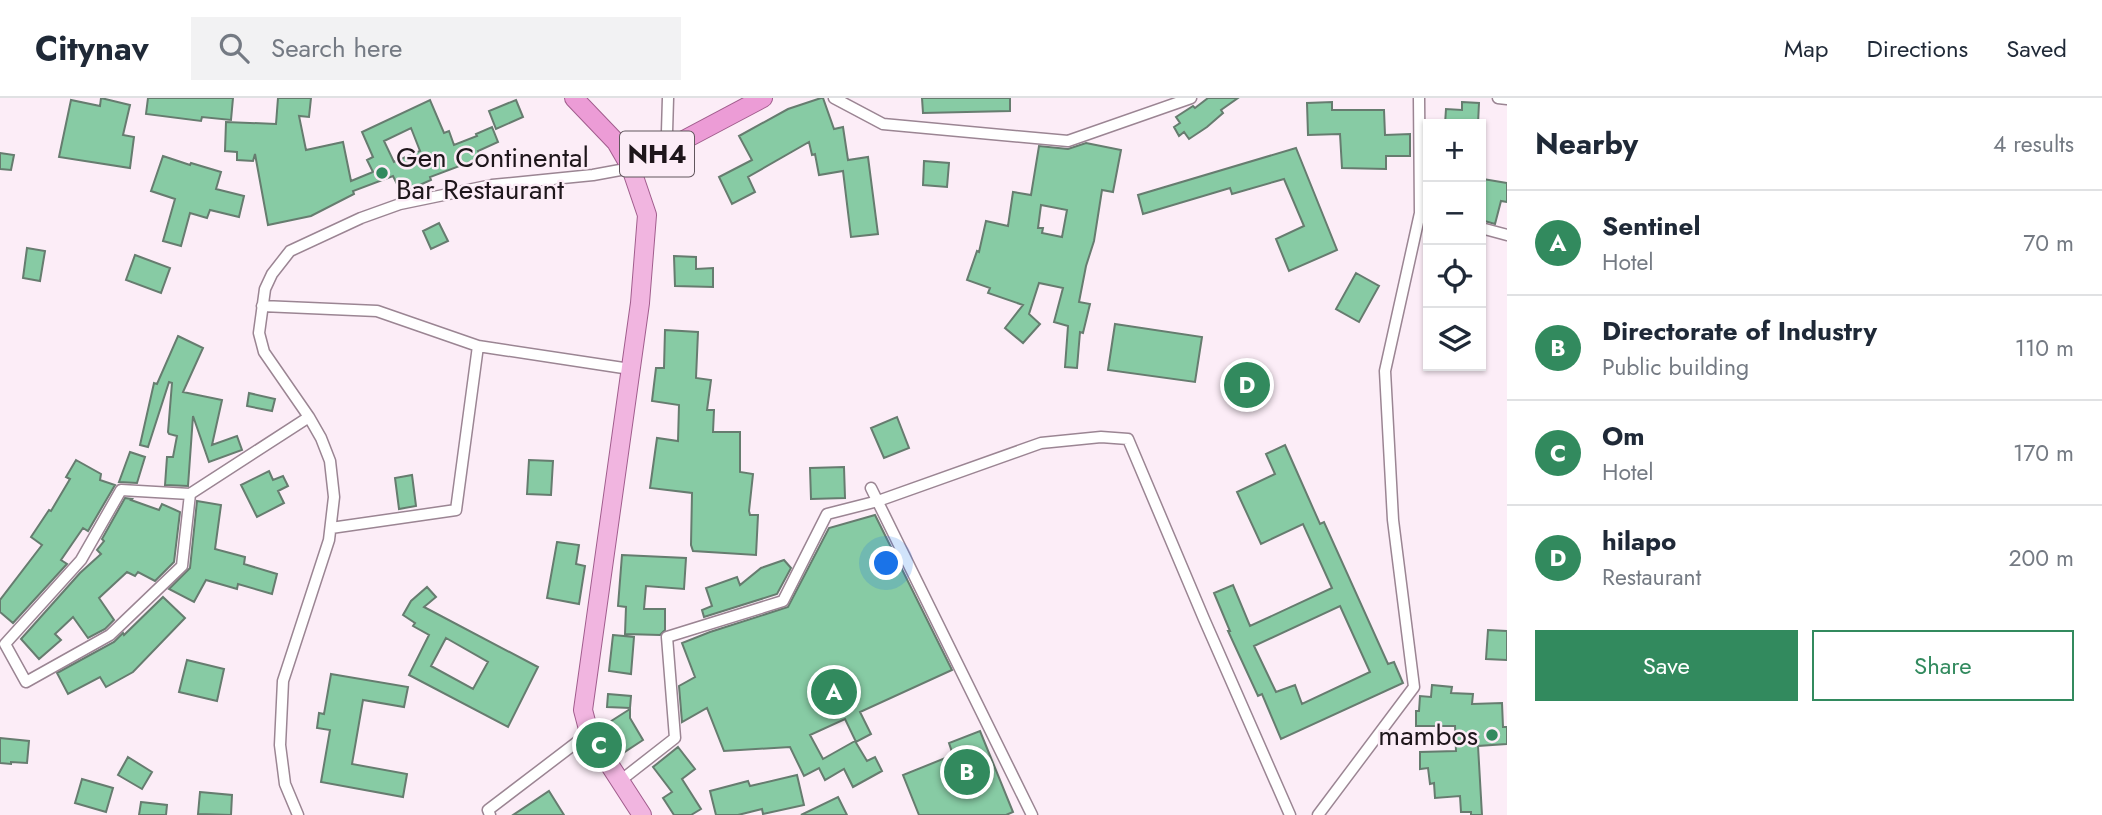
<!DOCTYPE html>
<html lang="en">
<head>
<meta charset="utf-8">
<style>
  body { margin:0; font-family:Jost,sans-serif; background:#f2f2f3; color:#1f2937 }
  .controls { position:absolute; right:21px; top:21px; display:grid; overflow:hidden; border-radius:0px; box-shadow:0 2px 5px #0004 }
  .controls button { width:63px; height:63px; display:grid; place-items:center; padding:0; border:0; border-bottom:2px solid #e0e1e3; background:#fff; color:#1f2937; font:35px sans-serif }
  .you { position:absolute; left:887px; top:466px; width:24px; height:24px; margin:-18px; border:5px solid #fff; border-radius:50%; background:#1a73e8; box-shadow:0 0 0 10px #1a73e833 }
  .badge { display:grid; place-items:center; width:46px; height:46px; border-radius:50%; background:#328a5e; color:#fff; font-size:23px; font-weight:700 }
  .pin { position:absolute; translate:-50% -50%; border:4px solid #fff; box-shadow:0 2px 7px #0006 }
  .list { margin:0; padding:0; list-style:none }
  h2 { display:flex; justify-content:space-between; align-items:center; height:91px; margin:0; padding:0 28px; font-size:30px }
  h2 small { font-size:23px; font-weight:400; color:#747a83 }
  .list li { display:grid; grid-template-columns:46px 1fr auto; gap:21px; align-items:center; box-sizing:border-box; height:105px; padding:0 28px; border-top:2px solid #e0e1e3 }
  .list b { display:block; font-size:26px; white-space:nowrap }
  .list p { margin:0; font-size:23px; white-space:nowrap; color:#747a83 }
  .list em { font-size:23px; font-style:normal; color:#747a83 }
  .actions { display:flex; gap:14px; padding:21px 28px }
  .actions a { flex:1; padding:16px 0; border:2px solid #328a5e; border-radius:0px; text-align:center; font-size:24px; color:#328a5e }
  .actions .main { background:#328a5e; color:#fff }
  .icon { flex:none; width:38px; height:38px; fill:none; stroke:currentColor; stroke-width:2; stroke-linecap:round; stroke-linejoin:round }
  .map { position:relative; flex:none; width:1507px; height:717px; overflow:hidden }
  header { display:flex; align-items:center; gap:42px; box-sizing:border-box; height:98px; padding:0 35px; background:#fff; border-bottom:2px solid #e0e1e3 }
  header strong { font-size:33px }
  nav { display:flex; gap:38px; margin-inline-start:auto; font-size:24px }
  .search { width:490px; height:63px; background:#f2f2f3; display:flex; align-items:center; gap:18px; box-sizing:border-box; padding:0 24px; border-radius:0px; color:#747a83; font-size:26px }
  main { display:flex }
  aside { flex:1; background:#fff }
  .map>svg:first-child { display:block }
  .building { fill:#87cba4; stroke:#667c6f; stroke-width:2; fill-rule:evenodd }
  .lines { fill:none; stroke-linecap:round; stroke-linejoin:round }
  .minor-casing { stroke:#9b8593; stroke-width:13 }
  .primary-casing { stroke:#a15d8d; stroke-width:20 }
  .trunk-casing { stroke:#a15d8d; stroke-width:20 }
  .minor { stroke:#fff; stroke-width:10 }
  .primary { stroke:#f1b5e0; stroke-width:18 }
  .trunk { stroke:#ec9cd6; stroke-width:18 }
  .poi-dot { fill:#328a5e; stroke:#fcedf7; stroke-width:2.5 }
  .labels { text-anchor:middle; dominant-baseline:central; stroke-width:5; stroke-linejoin:round; paint-order:stroke }
  .shield { fill:#fcedf7; stroke:#61565d; stroke-width:2 }
  .shield-label { font-size:26px; font-weight:bold; fill:#1e161b }
  .poi-label { font-size:28px; fill:#1e161b; stroke:#fcedf7; text-anchor:start }
</style>
</head>
<body>
<header>
<strong>Citynav</strong>
<div class="search"><svg class="icon" aria-label="search" viewBox="0 0 24 24"><circle cx="10" cy="10" r="6"/><path d="M15 15l6 6"/></svg>Search here</div>
<nav><a>Map</a><a>Directions</a><a>Saved</a></nav>
</header>
<main>
<div class="map">
<svg width="1507" height="717" viewBox="0 0 1507 717">
  <rect width="100%" height="100%" fill="#fcedf7"/>
  <!-- building -->
  <path class="building" d="M101,0L130,7L123,37L134,39L130,70L59,59L71,2L100,8Z
    M148,0H233L231,22L202,19L201,23L146,16Z
    M278,0H311L309,19L299,18L306,52L343,44L351,83L373,74L367,62L373,59L362,34L430,2L444,35L449,33L454,47L477,38L476,36L492,29L498,44L478,53L481,60L430,79L431,82L413,90L401,94L393,78L353,93L354,96L311,118L268,127L255,56L253,63L237,62V54L225,53L226,24L276,26ZM411,30L420,53L394,64L384,43Z
    M821,0H823L834,31L843,29L848,62L868,59L878,136L851,139L843,73L819,77L815,56L812,57L809,44L748,79L755,94L732,106L719,79L752,62L739,38L788,11Z
    M922,0H1010V13L923,15Z
    M1208,0H1238L1221,12L1223,15L1207,29L1189,41L1184,34L1179,38L1174,29L1180,25L1176,19L1193,8L1195,10Z
    M516,2L523,19L496,31L489,13Z
    M1332,4V12H1384L1385,37L1410,36V58H1386V71L1342,70L1340,36L1308,37L1307,5Z
    M1462,4L1479,5L1478,26H1445L1446,11L1462,12Z
    M1086,45L1121,52L1113,94L1102,92L1094,143L1086,168L1079,204L1090,206L1083,235L1080,234L1077,270L1065,269L1068,228L1054,224L1063,190L1039,185L1029,216L1040,226L1023,245L1005,230L1023,207L988,195L990,190L967,182L977,153L979,154L986,123L1008,128L1013,94L1031,97L1039,48L1068,51ZM1041,107L1067,112L1062,139L1042,135L1043,130H1038Z
    M1296,50L1337,152L1289,173L1276,141L1304,128L1284,81L1232,96L1230,90L1143,116L1138,97Z
    M0,55L14,57L11,72L0,71Z
    M163,58L190,67L191,65L221,74L216,91L244,98L239,119L210,112L207,120L190,115L181,148L163,143L175,101L151,93Z
    M924,63L949,65L947,89L923,87Z
    M1483,81L1507,85V104L1501,103L1495,126L1481,122V93Z
    M439,125L448,143L431,151L423,133Z
    M27,150L45,153L40,183L23,180Z
    M135,157L170,170L161,195L126,182Z
    M674,158L696,159V171L713,170V189L675,188Z
    M1356,175L1379,188L1359,224L1336,211Z
    M1115,226L1202,239L1195,284L1108,272Z
    M665,232L698,234L696,280L711,282L707,312H714L713,334H740V374L753,376L749,413L750,417H758L756,457L693,453L691,447L692,395L650,390L657,340L678,343L679,307L652,303L656,270H664Z
    M178,238L203,250L183,294L222,302L212,347L237,338L242,352L209,364L193,318L188,388L165,387L167,359H173L177,338L169,336L168,334L172,285L169,284L148,349L140,347L154,285L157,286Z
    M249,295L275,301L272,313L247,308Z
    M897,319L909,350L884,360L871,330Z
    M1285,347L1320,426L1324,424L1388,566L1394,564L1403,585L1281,641L1262,596L1258,598L1228,533H1230L1214,495L1233,487L1250,528L1332,490L1303,426L1261,446L1237,394L1275,376L1266,356ZM1340,508L1370,574L1302,606L1295,587L1276,594L1254,548Z
    M130,354L145,359L137,385L119,384Z
    M76,362L101,376L100,382L115,387L88,433L83,430L61,462L67,466L13,525L0,514V502L42,447L31,439L49,412L51,413L70,381L66,379Z
    M529,362L553,363L551,397L527,396Z
    M844,369L845,400L811,401L810,370Z
    M269,373L273,382L283,378L288,388L278,393L284,405L257,419L241,387Z
    M412,377L416,408L399,411L395,380Z
    M125,400L132,401L131,402L159,412L162,406L180,414L174,464L155,483L138,474L135,478L127,474L99,500L114,522L105,531L88,540L73,519L55,536L61,542L39,561L21,541L80,475L101,456L97,452L104,443L102,441Z
    M197,403L221,407L215,451L245,459L244,466L277,476L272,496L238,486L237,491L206,482L194,504L169,491L190,470Z
    M875,417L952,572L860,614L871,636L856,644L845,621L810,637L823,661L855,643L867,663L875,659L882,673L853,689L844,671L825,682L819,670L804,678L790,649L724,653L707,610L682,624L679,588L695,579L682,545L710,534L788,509L829,430Z
    M557,444L579,447L576,466L585,468L579,506L547,500Z
    M622,457L686,460L684,491L646,488L644,511H665V532L660,537L625,536L626,509L618,508Z
    M784,462L791,470L777,496L704,519L702,512L712,508L706,490L737,479L740,487L761,470Z
    M427,489L436,499L424,509L538,569L508,629L409,577L429,537L413,528L415,525L403,517L411,503ZM446,540L488,564L473,591L431,568Z
    M163,499L185,520L133,574L106,589L100,579L68,596L57,575L114,544L123,535L124,537Z
    M1488,532L1507,533V562L1486,561Z
    M613,537L634,539L631,576L609,573Z
    M187,562L224,571L217,603L179,594Z
    M331,576L408,589L404,609L363,602L352,666L407,676L403,699L321,684L330,632L317,630L319,615L324,616Z
    M1432,587L1452,589L1451,595L1473,596L1472,606L1502,605L1503,629H1507V646L1478,648L1482,717H1471V714H1461L1460,698L1435,700L1434,685L1430,686L1428,670L1420,671V654L1456,653L1455,628H1416V613H1419L1420,598L1431,599Z
    M608,596L631,598L630,610L607,609Z
    M630,611V620L643,642L623,655L605,627Z
    M980,633L1013,714L1006,717H919L903,677L953,657L949,645Z
    M0,640L29,643L27,665L11,664V666L0,665Z
    M678,649L695,671L682,681L701,711L691,717H674L663,700L672,694L653,669Z
    M128,659L152,674L142,691L118,677Z
    M797,677L804,707L763,716L762,711L738,717H716L710,693L748,683L750,688Z
    M82,681L113,690L106,714L75,705Z
    M549,693L564,717H513Z
    M200,694L232,697L231,717L198,716Z
    M838,699L847,717H801Z
    M141,704L167,707L166,717H139Z"/>
  <g class="lines">
    <defs>
      <path id="minor" d="M668,0L667,34L672,49
        M834,0L883,26L1068,43L1191,0
        M1498,0L1507,1
        M1481,130L1507,137
        M262,208L377,213L478,248L630,271
        M871,390L1032,717
        M190,396L182,468L110,537L26,584L5,546L81,462L121,392L190,396L309,319
        M331,430L456,412L478,248
        M620,683L675,640L667,539L783,503L827,416L878,403L1041,345L1101,339L1128,341L1204,521L1290,717
        M298,717L285,686L280,647L283,583L329,442L334,399L330,363L321,340L309,319L264,254L259,235L265,191L272,176L290,153L361,120L400,106L492,87L593,77L631,70
        M490,717L488,712L589,635
        M1318,717L1414,589L1393,422L1385,273L1420,115L1419,0"/>
      <path id="primary" d="M631,70L647,117L640,205L583,612L589,635L642,717"/>
      <path id="trunk" d="M574,0L616,44L631,70L763,0"/>
    </defs>
    <!-- minor casing -->
    <use href="#minor" class="minor-casing"/>
    <!-- primary casing -->
    <use href="#primary" class="primary-casing"/>
    <!-- trunk casing -->
    <use href="#trunk" class="trunk-casing"/>
    <!-- minor -->
    <use href="#minor" class="minor"/>
    <!-- primary -->
    <use href="#primary" class="primary"/>
    <!-- trunk -->
    <use href="#trunk" class="trunk"/>
  </g>
  <!-- markers -->
  <g class="poi-dot">
    <circle cx="382" cy="75" r="7"/>
    <circle cx="1492" cy="637" r="7"/>
  </g>
  <g class="labels">
    <!-- shield labels -->
    <rect class="shield" x="620" y="33.5" width="74" height="45" rx="5"/>
    <g class="shield-label">
      <text x="657" y="56">NH4</text>
    </g>
    <!-- poi labels -->
    <g class="poi-label">
      <text x="396" y="59">Gen Continental<tspan x="396" dy="32">Bar Restaurant</tspan></text>
      <text x="1478" y="637" text-anchor="end">mambos</text>
    </g>
  </g>
</svg>
<div class="controls">
<button>+</button>
<button>−</button>
<button><svg class="icon" aria-label="locate" viewBox="0 0 24 24"><circle cx="12" cy="12" r="6"/><path d="M12 2v4M12 18v4M2 12h4M18 12h4"/></svg></button>
<button><svg class="icon" aria-label="layers" viewBox="0 0 24 24"><path d="M12 4l9 5-9 5-9-5zM3 14l9 5 9-5"/></svg></button>
</div>
<div class="you"></div>
<div class="pin badge" style="left:834px;top:594px">A</div>
<div class="pin badge" style="left:967px;top:674px">B</div>
<div class="pin badge" style="left:599px;top:647px">C</div>
<div class="pin badge" style="left:1247px;top:287px">D</div>
</div>
<aside>
<h2>Nearby<small>4 results</small></h2>
<ul class="list">
<li><span class="badge">A</span><div><b>Sentinel</b><p>Hotel</p></div><em>70 m</em></li>
<li><span class="badge">B</span><div><b>Directorate of Industry</b><p>Public building</p></div><em>110 m</em></li>
<li><span class="badge">C</span><div><b>Om</b><p>Hotel</p></div><em>170 m</em></li>
<li><span class="badge">D</span><div><b>hilapo</b><p>Restaurant</p></div><em>200 m</em></li>
</ul>
<div class="actions"><a class="main">Save</a><a>Share</a></div>
</aside>
</main>
</body>
</html>
